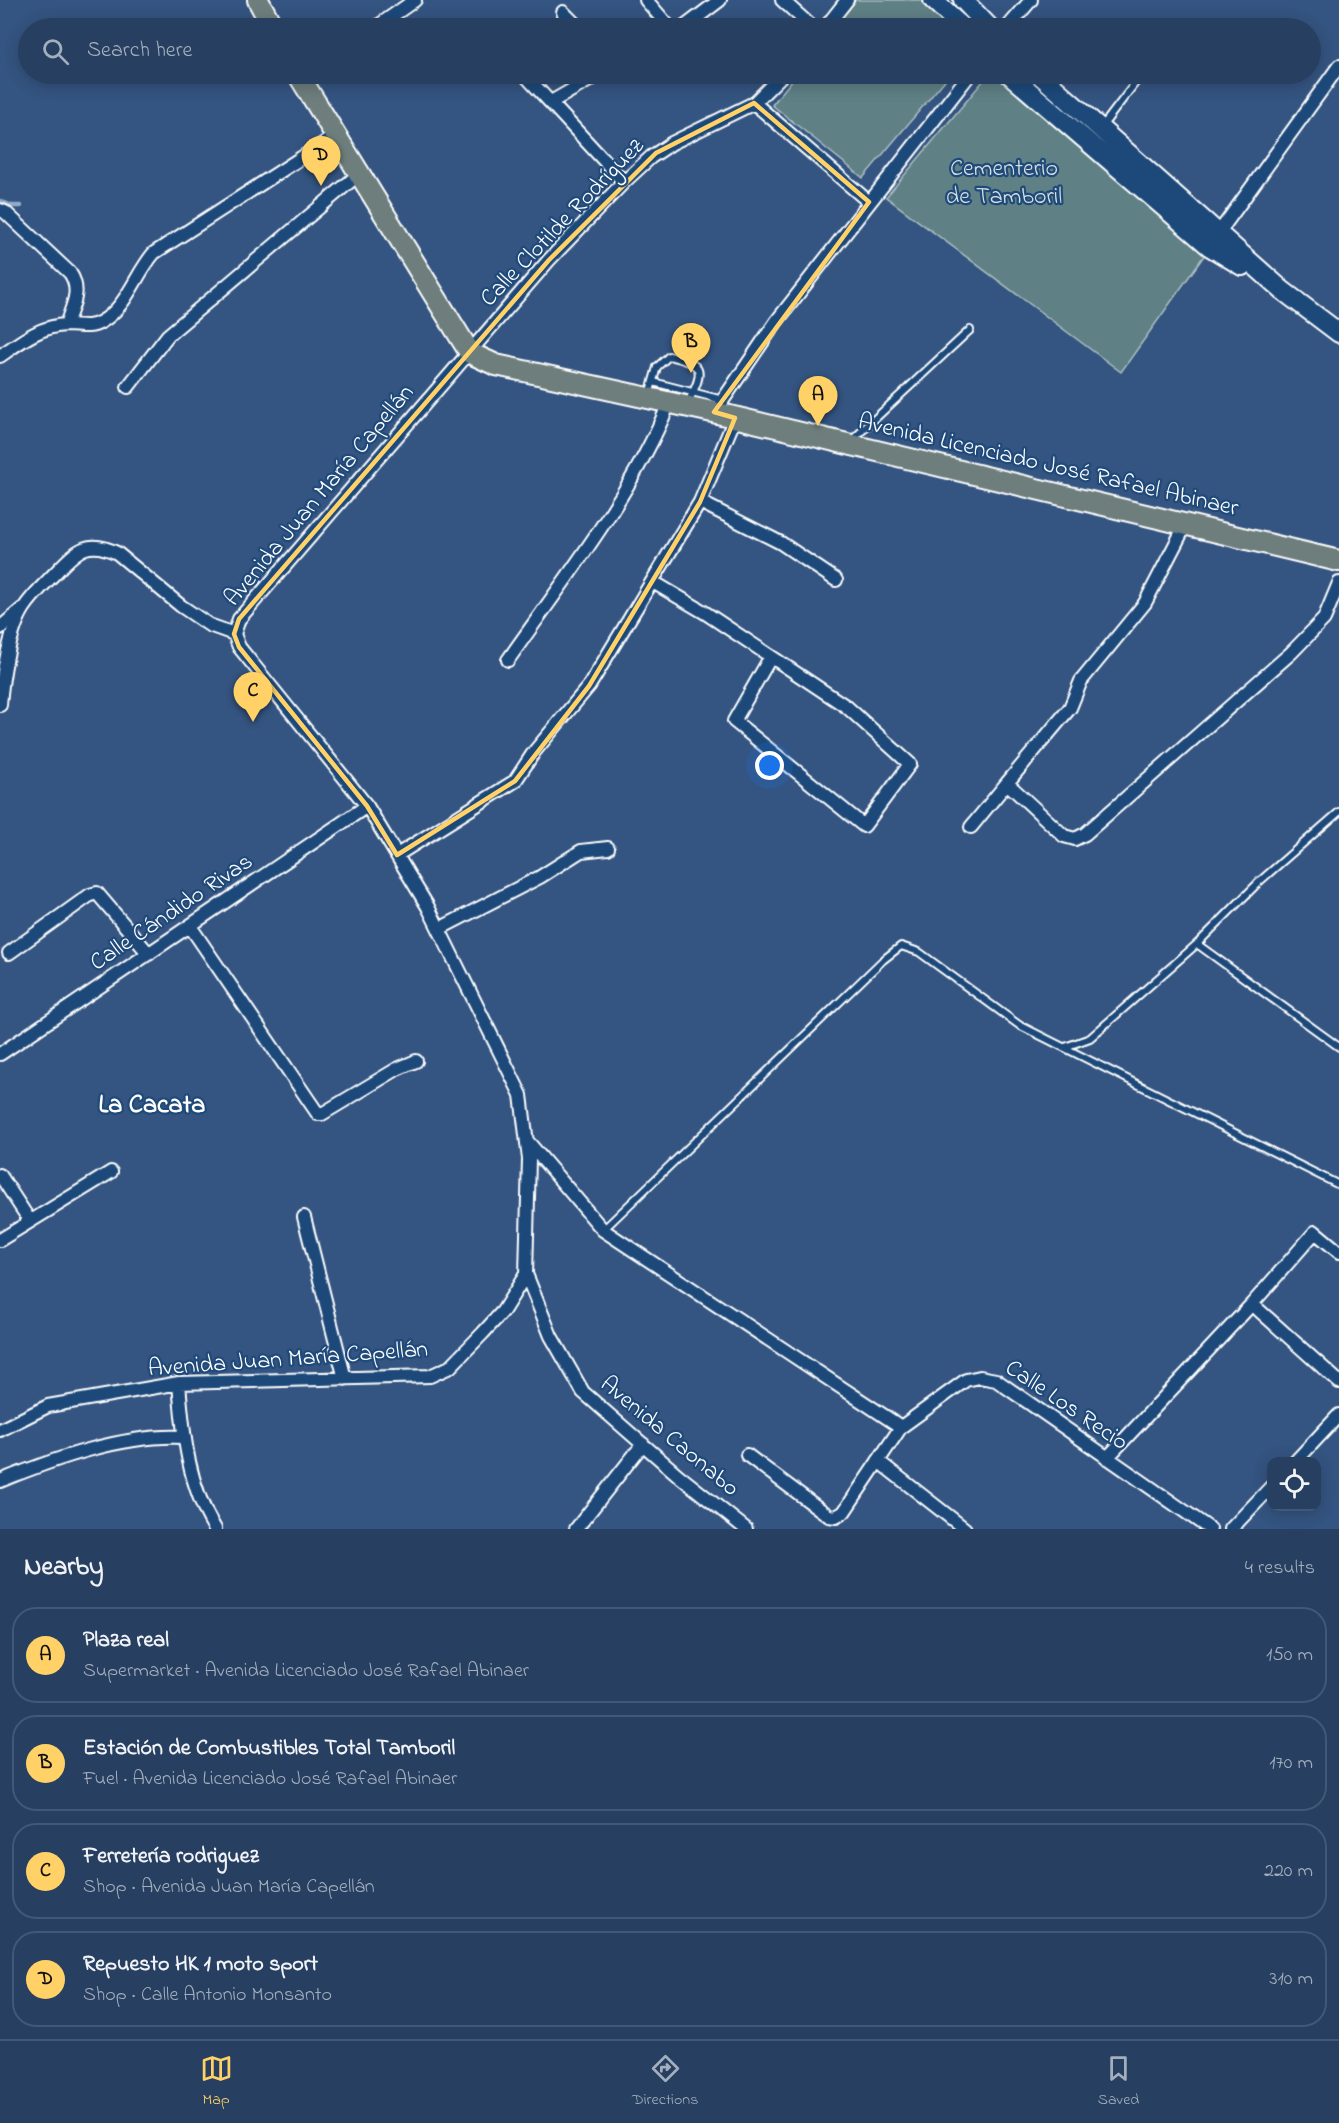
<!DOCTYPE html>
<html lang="en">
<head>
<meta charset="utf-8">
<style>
  body { margin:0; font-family:"Indie Flower",sans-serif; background:#2f4667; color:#f1f3f6 }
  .controls { position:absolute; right:18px; bottom:18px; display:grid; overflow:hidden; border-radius:12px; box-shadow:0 3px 15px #0003 }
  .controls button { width:54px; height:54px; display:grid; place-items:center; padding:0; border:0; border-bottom:2px solid #435876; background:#273f61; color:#f1f3f6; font:30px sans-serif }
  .you { position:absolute; left:770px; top:766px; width:21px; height:21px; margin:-15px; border:4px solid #fff; border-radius:50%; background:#1a73e8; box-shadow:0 0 0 9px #1a73e833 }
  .badge { display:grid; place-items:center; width:39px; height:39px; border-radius:50%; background:#ffd166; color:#111; font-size:20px; font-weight:700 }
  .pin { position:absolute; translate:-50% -50px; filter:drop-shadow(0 2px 3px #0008) }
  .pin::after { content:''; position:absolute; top:32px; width:21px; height:18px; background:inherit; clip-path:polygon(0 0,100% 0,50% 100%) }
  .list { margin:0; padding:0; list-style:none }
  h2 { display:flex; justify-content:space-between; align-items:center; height:78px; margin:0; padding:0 24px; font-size:26px }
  h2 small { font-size:20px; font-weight:400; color:#a4afbd }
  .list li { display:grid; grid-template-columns:39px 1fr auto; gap:18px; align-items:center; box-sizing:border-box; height:96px; margin:0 12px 12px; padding:0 12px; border:2px solid #435876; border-radius:24px }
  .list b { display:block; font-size:22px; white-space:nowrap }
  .list p { margin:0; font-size:20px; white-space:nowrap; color:#a4afbd }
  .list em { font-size:20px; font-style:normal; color:#a4afbd }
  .icon { flex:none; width:33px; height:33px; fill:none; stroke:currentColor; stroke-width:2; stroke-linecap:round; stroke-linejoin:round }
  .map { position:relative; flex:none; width:1339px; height:1529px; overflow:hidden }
  .search { position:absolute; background:#273f61; box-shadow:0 3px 15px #0003; left:18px; right:18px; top:18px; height:66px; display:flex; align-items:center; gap:15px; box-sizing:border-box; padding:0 21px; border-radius:33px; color:#a4afbd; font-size:22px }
  .sheet { height:510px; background:#273f61 }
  nav { display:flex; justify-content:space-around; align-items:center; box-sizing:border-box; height:84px; border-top:2px solid #435876; background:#273f61; font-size:16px; color:#a4afbd }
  nav a { display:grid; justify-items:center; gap:3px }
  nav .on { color:#ffd166 }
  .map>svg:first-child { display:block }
  .green { fill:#5e8085; stroke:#aec0c2; stroke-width:1.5 }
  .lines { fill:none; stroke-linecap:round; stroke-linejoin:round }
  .stream { stroke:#91acc8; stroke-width:4.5 }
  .lane-casing { stroke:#fff; stroke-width:10 }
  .street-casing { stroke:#fff; stroke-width:16 }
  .secondary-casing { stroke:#fff; stroke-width:22 }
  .primary-casing { stroke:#fff; stroke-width:24 }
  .lane { stroke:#1f4a7a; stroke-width:6 }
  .street { stroke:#1f4a7a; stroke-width:12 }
  .secondary { stroke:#1f4a7a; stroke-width:18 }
  .primary { stroke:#6d7e7c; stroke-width:20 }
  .marked { fill:none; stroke:#ffd166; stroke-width:4.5; stroke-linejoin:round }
  .labels { text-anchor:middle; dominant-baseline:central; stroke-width:4.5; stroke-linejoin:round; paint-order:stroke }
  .park-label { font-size:24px; fill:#d7dfe0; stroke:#1f4a7a }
  .street-label { font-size:24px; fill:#fff; stroke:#1f4a7a }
  .neighbourhood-label { font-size:26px; font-weight:bold; fill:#fff; stroke:#1f4a7a }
</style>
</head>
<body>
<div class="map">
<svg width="1339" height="1529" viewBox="0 0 1339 1529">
  <rect width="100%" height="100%" fill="#345481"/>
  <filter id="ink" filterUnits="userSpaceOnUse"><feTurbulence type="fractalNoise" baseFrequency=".0167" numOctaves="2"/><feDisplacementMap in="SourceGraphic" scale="12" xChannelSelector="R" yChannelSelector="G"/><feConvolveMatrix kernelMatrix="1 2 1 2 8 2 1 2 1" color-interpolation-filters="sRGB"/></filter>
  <g filter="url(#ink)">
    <!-- green -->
    <path class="green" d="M856,0H921L952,28H833Z
      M797,74H950L863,178L772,105Z
      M989,74H1002L1208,250L1121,372L886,197Z"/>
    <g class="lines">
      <!-- stream -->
      <path class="stream" d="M0,201L12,206H21"/>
      <defs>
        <path id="lane" d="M1101,128L1142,74
          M653,382L723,400
          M649,395L657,367L669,356C707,365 703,371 688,403
          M850,442L970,330
          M1197,944L1339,1047
          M1065,1047L1090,1038L1197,944L1260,881L1339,812
          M603,1230L883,960L901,946L919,952L1019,1025L1339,1185"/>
        <path id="street" d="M646,0L670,28
          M782,0L813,28
          M563,12L579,28
          M375,28L415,0
          M683,28L720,0
          M825,28L847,0
          M1007,28L1031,0
          M524,74L624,182
          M551,102L600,74
          M754,103L869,202
          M0,210L5,212L70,273C82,291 72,306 66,325
          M1215,238L1339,66
          M0,356C20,342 40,326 66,325C79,325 89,329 101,322C127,307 135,275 154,253L335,136
          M128,387L168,335L359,174
          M717,413L723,400L776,322L970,74
          M700,502L781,543L836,580
          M653,582L704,612L847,707L910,764L864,826L734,721L770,658
          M0,628L22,609
          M508,660C564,580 633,493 669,403
          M0,705C2,678 9,631 24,608C33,594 47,582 58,570C78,549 89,539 117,553L181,606L209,625L234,634
          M1007,783L1070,708L1081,681L1145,603L1186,524
          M971,827L1007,783L1064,836L1075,839L1085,834L1291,653L1324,619L1339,583
          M397,855L515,781L534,752L589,686L700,502L735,418
          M190,926L318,1114H322L397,1069L416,1061
          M439,929L540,877L581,851L608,848
          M9,953L90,895L97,893L149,954
          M0,1054L367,806
          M528,1142L603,1230L901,1427
          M0,1175L30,1221
          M304,1217L345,1379
          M0,1240L111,1172
          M526,1274L551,1336L583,1392L678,1475L746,1529
          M1252,1304L1339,1382
          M179,1383C183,1434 188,1485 215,1529
          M0,1430L48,1406L179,1383L430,1376L450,1367L483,1333L503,1311L526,1274L529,1159L521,1095L428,907L367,806L239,647L234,634L239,619L549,260L624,182L651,157L672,143L754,103L783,74
          M747,1455L829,1516L836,1517L844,1512L901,1427L966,1380L980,1377L996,1380L1210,1529
          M1107,1458L1252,1304L1315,1232L1339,1252
          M878,1461L965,1529
          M1295,1462L1339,1415
          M0,1481C54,1459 124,1434 183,1437
          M576,1529L643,1444
          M1231,1529L1272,1486"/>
        <path id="secondary" d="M933,0L963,28
          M963,0L990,28
          M1009,74L1209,246L1242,266
          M1039,74L1282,290L1339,333"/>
        <path id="primary" d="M258,0L273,28
          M298,74L470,353L496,365L717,413L1339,561"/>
      </defs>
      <!-- lane casing -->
      <use href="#lane" class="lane-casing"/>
      <!-- street casing -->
      <use href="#street" class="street-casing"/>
      <!-- secondary casing -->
      <use href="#secondary" class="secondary-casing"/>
      <!-- primary casing -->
      <use href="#primary" class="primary-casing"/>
      <!-- lane -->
      <use href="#lane" class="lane"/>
      <!-- street -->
      <use href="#street" class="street"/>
      <!-- secondary -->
      <use href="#secondary" class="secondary"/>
      <!-- primary -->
      <use href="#primary" class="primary"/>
    </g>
  </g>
  <!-- marked area -->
  <path class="marked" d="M754,103L869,202L714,412L735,418L700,502L589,686L515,781L397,855L367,806L239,647L234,634L239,619L549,260L656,153Z"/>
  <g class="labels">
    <!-- park labels -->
    <g class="park-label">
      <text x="1004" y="169">Cementerio<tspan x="1004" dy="28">de Tamboril</tspan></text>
    </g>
    <!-- street labels -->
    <g class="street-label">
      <text transform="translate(563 223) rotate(-46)">Calle Clotilde Rodríguez</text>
      <text transform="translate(1048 466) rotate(13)">Avenida Licenciado José Rafael Abinaer</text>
      <text transform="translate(320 496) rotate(-50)">Avenida Juan María Capellán</text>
      <text transform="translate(172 913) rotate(-34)">Calle Cándido Rivas</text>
      <text transform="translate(288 1360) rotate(-4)">Avenida Juan María Capellán</text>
      <text transform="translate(1066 1406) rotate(34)">Calle Los Recio</text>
      <text transform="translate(669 1437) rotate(40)">Avenida Caonabo</text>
    </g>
    <!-- neighbourhood labels -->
    <g class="neighbourhood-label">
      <text x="152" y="1106">La Cacata</text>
    </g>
  </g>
</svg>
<div class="controls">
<button><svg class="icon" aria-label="locate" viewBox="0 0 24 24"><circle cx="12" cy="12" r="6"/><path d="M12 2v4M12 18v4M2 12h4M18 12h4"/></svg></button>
</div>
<div class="you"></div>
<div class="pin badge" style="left:818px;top:426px">A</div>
<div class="pin badge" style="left:691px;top:373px">B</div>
<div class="pin badge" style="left:253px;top:722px">C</div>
<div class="pin badge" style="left:321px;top:186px">D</div>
<div class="search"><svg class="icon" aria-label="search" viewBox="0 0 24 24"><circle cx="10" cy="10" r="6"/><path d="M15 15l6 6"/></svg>Search here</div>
</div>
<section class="sheet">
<h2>Nearby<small>4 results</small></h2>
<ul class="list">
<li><span class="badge">A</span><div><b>Plaza real</b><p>Supermarket · Avenida Licenciado José Rafael Abinaer</p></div><em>150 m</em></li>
<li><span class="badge">B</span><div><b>Estación de Combustibles Total Tamboril</b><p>Fuel · Avenida Licenciado José Rafael Abinaer</p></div><em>170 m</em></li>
<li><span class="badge">C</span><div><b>Ferretería rodriguez</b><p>Shop · Avenida Juan María Capellán</p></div><em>220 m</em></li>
<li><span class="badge">D</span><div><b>Repuesto HK 1 moto sport</b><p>Shop · Calle Antonio Monsanto</p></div><em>310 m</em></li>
</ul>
</section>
<nav>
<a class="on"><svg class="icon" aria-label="map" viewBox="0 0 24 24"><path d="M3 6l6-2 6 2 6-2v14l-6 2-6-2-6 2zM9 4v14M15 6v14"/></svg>Map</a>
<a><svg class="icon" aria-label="directions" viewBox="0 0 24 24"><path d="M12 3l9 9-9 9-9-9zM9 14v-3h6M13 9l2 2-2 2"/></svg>Directions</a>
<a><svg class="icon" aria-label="saved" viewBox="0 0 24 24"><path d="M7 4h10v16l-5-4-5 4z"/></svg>Saved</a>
</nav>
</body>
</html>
